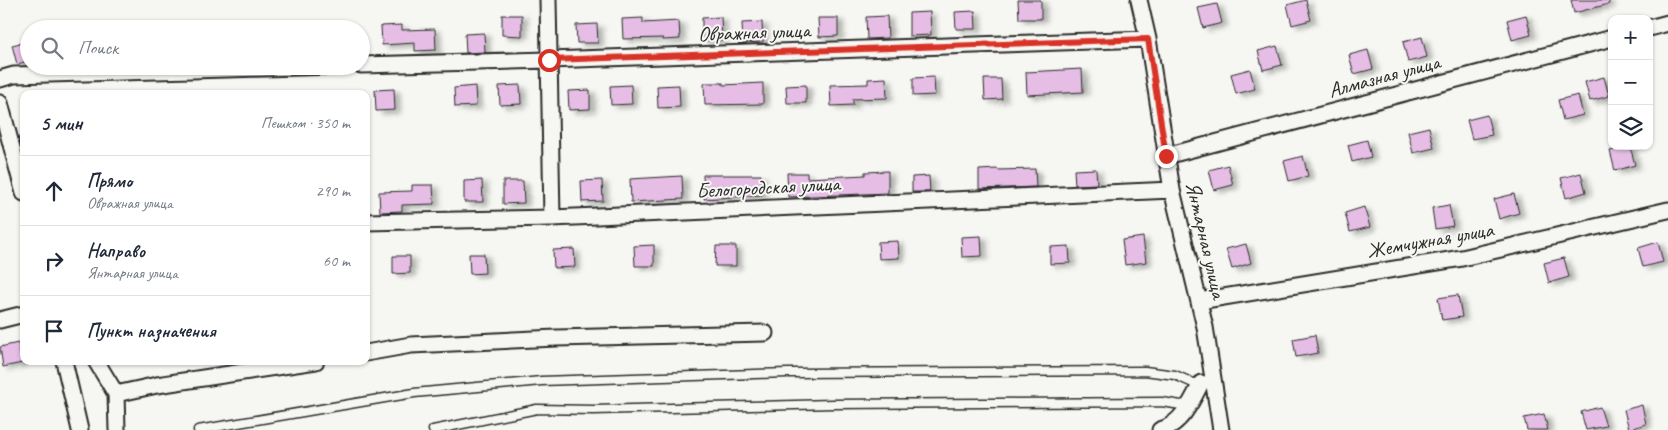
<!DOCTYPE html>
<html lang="ru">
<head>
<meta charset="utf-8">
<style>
  body { margin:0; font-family:Caveat,sans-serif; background:#f6f6f7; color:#1f2937 }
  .controls { position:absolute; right:15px; top:15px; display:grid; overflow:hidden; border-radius:10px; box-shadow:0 1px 4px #0004 }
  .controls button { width:45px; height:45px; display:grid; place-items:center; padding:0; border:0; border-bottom:1px solid #e0e1e3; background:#fff; color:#1f2937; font:25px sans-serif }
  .stop { position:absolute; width:15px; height:15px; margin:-11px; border:4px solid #d93025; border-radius:50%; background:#fff }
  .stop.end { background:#d93025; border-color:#fff; box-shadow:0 1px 5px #0008 }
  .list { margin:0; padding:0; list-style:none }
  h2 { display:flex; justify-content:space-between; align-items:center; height:65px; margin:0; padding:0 20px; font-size:21px }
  h2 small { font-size:16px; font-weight:400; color:#747a83 }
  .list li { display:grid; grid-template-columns:32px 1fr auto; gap:15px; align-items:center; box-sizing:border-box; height:70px; padding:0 20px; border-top:1px solid #e0e1e3 }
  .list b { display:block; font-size:19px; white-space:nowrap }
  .list p { margin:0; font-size:16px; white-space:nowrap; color:#747a83 }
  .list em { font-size:16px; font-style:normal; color:#747a83 }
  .icon { flex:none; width:28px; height:28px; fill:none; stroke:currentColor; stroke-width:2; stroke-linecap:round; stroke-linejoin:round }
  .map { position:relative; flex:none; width:1668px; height:430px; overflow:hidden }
  .search { position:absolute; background:#fff; box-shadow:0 1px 4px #0004; left:20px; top:20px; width:350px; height:55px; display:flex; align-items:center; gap:12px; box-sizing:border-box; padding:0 18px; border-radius:28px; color:#747a83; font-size:19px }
  .panel { position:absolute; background:#fff; box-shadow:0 1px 4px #0004; left:20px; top:90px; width:350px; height:275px; border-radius:10px }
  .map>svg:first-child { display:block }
  .building { fill:#e5bde5; stroke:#2b2b2b; filter:url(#shadow) }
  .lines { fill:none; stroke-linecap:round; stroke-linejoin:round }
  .service-casing { stroke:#2b2b2b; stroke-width:11 }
  .minor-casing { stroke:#2b2b2b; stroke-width:19 }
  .service { stroke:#f6f6f2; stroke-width:8 }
  .minor { stroke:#f6f6f2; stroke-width:15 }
  .route { stroke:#d93025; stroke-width:6 }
  .labels { text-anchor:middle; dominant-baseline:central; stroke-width:4; stroke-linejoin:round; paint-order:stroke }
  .street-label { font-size:21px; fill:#2b2b2b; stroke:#f6f6f2 }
</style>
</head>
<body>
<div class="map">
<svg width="1668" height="430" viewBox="0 0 1668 430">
  <defs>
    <filter id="shadow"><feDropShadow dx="5.5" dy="3" stdDeviation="2.5" flood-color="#0004"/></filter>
  </defs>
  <rect width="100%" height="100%" fill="#f6f6f2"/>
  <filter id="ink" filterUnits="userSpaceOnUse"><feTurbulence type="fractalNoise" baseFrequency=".02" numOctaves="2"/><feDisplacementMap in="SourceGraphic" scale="10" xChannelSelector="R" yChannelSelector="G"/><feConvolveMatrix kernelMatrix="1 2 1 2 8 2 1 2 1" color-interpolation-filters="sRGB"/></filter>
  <g filter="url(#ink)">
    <!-- building -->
    <path class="building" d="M1018,0H1041V19H1019Z
      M1306,0L1311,20L1292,25L1287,5Z
      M1571,0H1609V4L1574,13Z
      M1217,4L1222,23L1203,28L1198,8Z
      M975,11L976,29H956L955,12Z
      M930,12L931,35L909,36V13Z
      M502,15H522V36L502,35Z
      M1526,15L1531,35L1512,40L1507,20Z
      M887,16L888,38L867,39L866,17Z
      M721,17L722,40L702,41V18Z
      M643,18V23L679,21L680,39L663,40V38L623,39L622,19Z
      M818,18H838V36L819,37Z
      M762,22L763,42L743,43L742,23Z
      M597,24L598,43H577L576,25Z
      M402,25V30L435,29L436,50L415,51V43L382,45L381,26Z
      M484,33L485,52L466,53L465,34Z
      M1422,37L1427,57L1408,62L1403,42Z
      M29,41V61L17,64L12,45Z
      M1277,46L1282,65L1263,70L1258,51Z
      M1368,50L1373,69L1354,74L1349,55Z
      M1082,69L1083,92L1027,95L1026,72Z
      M1250,69L1255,89L1236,94L1231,74Z
      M934,77L935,95L913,96V78Z
      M1604,77L1609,96L1590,101L1585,82Z
      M886,78L887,98L853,99V105L831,106L830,85L868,84V79Z
      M984,79H1001L1002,99L985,100Z
      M704,83H723V85L763,83V104L705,105Z
      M520,85L521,104L500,105L499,86Z
      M631,85L632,104L611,105L610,86Z
      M679,85L680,107L658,108L657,86Z
      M806,85V103H787L786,86Z
      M475,86L476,106L455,107L454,88Z
      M394,89L395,110L376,111L375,90Z
      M590,90V109L569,110L568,91Z
      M1578,95L1583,115L1563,120L1558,100Z
      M1487,115L1492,135L1472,139L1467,120Z
      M1429,127L1434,148L1413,153L1408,132Z
      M1367,140L1371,157L1352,162L1348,145Z
      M1630,146L1635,165L1615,171L1610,151Z
      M1303,156L1308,176L1289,181L1284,161Z
      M1228,165L1233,185L1214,190L1209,170Z
      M998,169V170L1035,169L1036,187L979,189V170Z
      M1096,169L1097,184L1075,185L1074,170Z
      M888,171V193L788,197L787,173H807V178L865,175V172Z
      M1581,173L1586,192L1566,198L1561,178Z
      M703,175H761L762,195L704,199Z
      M682,176L683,199L631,202L630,179Z
      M929,176L930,192H912V177Z
      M482,180L483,202H464V181Z
      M602,180L603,201L582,202L581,181Z
      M503,181H523L524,203L503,204Z
      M412,185H433L434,204L402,205V211L380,212L379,192L412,191Z
      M1514,194L1519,213L1499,219L1494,199Z
      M1449,205L1453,226L1435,229L1432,208Z
      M1364,207L1370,227L1350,232L1345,213Z
      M981,236L982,256L962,257L961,237Z
      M1143,237L1146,262L1125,265L1122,240Z
      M898,241L899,258L879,259L878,242Z
      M1658,242L1663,262L1643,267L1638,248Z
      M1246,244L1251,263L1232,269L1226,249Z
      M654,245V266H635L634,246Z
      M716,246H736V266H715Z
      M1069,246L1070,263L1050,264V247Z
      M574,249L575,267L554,268L553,250Z
      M469,254H484L485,273L470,274Z
      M393,256H410V273L393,274Z
      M1564,258L1569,277L1549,283L1544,263Z
      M1458,295L1462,317L1442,320L1438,298Z
      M1315,335L1318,353L1296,357L1293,339Z
      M18,343L22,363L3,367L0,347Z
      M1642,405L1646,424L1629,429L1624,410Z
      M1600,407L1606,426L1586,430L1581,412Z
      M1544,414L1548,430H1527L1524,418Z"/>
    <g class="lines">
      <defs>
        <path id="service" d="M198,430L414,393L541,381L788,373L1145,371L1175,375L1193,383H1203
          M433,430L537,409L594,410L833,404L1162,402L1181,405L1190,403"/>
        <path id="minor" d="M548,0L552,218
          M1139,0L1148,39L1172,190L1205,327L1221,430
          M1649,28L1668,23
          M361,65L549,60L1148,39
          M0,79L14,75L332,66
          M0,103L24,193
          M1166,156L1612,38
          M366,222L552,218L1172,190
          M1199,301L1462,258L1668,210
          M0,320L24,314
          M366,353L411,345L556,338L765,333
          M64,361L80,430
          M96,361L116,394L157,385L316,361
          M116,394L117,430
          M1160,430C1181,425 1192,401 1201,383"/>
      </defs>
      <!-- service casing -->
      <use href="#service" class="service-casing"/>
      <!-- minor casing -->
      <use href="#minor" class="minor-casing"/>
      <!-- service -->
      <use href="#service" class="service"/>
      <!-- minor -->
      <use href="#minor" class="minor"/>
    </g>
  </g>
  <g class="lines" filter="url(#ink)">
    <!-- route -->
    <path class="route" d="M549,60L1148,39L1166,156"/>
  </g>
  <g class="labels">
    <!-- street labels -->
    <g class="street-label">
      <text transform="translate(754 32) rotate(-2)">Овражная улица</text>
      <text transform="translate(1384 76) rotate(-15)">Алмазная улица</text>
      <text transform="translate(768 187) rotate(-3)">Белогородская улица</text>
      <text transform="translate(1206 240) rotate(77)">Янтарная улица</text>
      <text transform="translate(1430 240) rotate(-10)">Жемчужная улица</text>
    </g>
  </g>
</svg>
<div class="controls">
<button>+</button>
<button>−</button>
<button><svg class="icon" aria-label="layers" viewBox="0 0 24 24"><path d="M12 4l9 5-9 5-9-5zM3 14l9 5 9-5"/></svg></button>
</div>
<div class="stop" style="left:549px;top:60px"></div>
<div class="stop end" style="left:1166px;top:156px"></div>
<div class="search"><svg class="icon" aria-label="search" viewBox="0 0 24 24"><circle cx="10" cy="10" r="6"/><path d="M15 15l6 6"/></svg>Поиск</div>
<section class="panel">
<h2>5 мин<small>Пешком · 350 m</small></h2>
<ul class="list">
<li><svg class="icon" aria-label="ahead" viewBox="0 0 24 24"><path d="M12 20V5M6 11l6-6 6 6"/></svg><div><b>Прямо</b><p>Овражная улица</p></div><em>290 m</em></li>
<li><svg class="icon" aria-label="right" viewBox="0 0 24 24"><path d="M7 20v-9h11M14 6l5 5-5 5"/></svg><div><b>Направо</b><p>Янтарная улица</p></div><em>60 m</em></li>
<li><svg class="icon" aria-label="arrive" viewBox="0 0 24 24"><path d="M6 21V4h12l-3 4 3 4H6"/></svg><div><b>Пункт назначения</b></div></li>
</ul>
</section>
</div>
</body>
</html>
